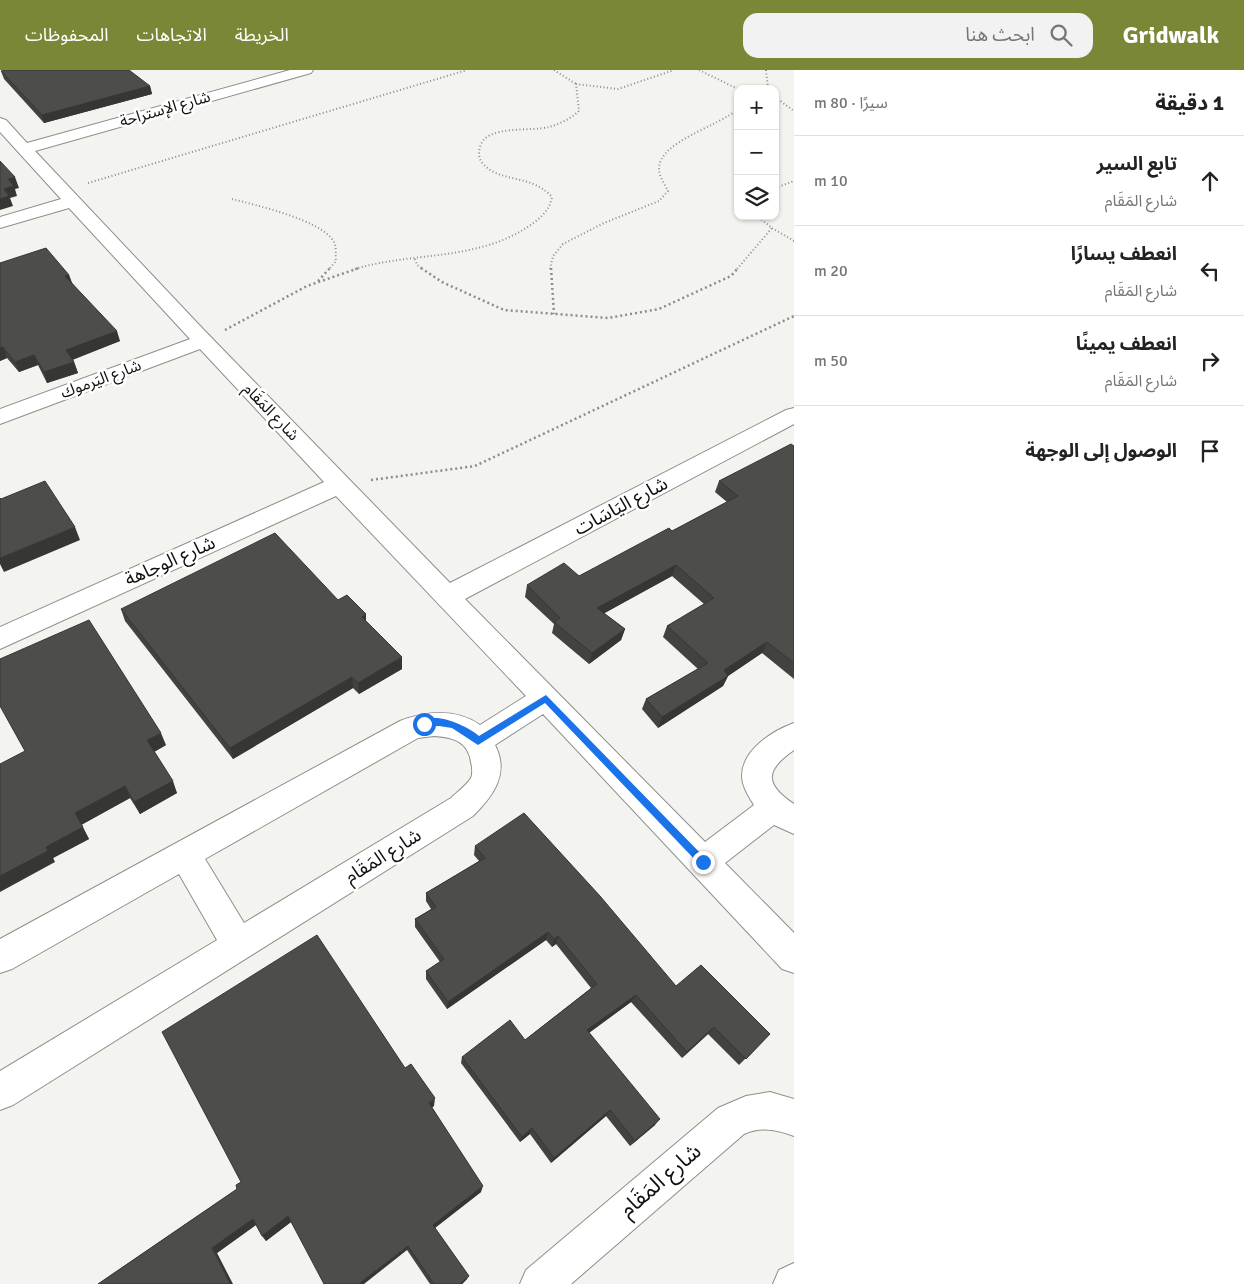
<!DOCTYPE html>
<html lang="ar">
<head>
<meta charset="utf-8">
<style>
  body { margin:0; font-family:Signika,"Noto Sans Arabic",sans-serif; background:#f2f2f2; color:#222; direction:rtl }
  .controls { position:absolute; right:15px; top:15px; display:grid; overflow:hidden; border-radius:10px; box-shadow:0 1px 4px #0004 }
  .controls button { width:45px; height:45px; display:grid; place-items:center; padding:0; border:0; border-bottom:1px solid #e0e0e0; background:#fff; color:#222; font:25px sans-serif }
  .stop { position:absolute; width:15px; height:15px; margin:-11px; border:4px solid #1a73e8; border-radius:50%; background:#fff }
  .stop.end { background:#1a73e8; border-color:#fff; box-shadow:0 1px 5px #0008 }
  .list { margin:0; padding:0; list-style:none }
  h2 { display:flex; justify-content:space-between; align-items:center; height:65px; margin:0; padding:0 20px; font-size:21px }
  h2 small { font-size:16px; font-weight:400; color:#767676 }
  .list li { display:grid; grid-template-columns:32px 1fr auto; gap:15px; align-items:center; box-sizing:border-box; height:90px; padding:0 20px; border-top:1px solid #e0e0e0 }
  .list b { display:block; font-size:19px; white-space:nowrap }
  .list p { margin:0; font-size:16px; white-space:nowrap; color:#767676 }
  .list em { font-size:16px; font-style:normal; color:#767676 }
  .icon { flex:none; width:28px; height:28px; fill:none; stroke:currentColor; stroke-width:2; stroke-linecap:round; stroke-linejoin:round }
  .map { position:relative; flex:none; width:794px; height:1214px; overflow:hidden; direction:ltr }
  header { display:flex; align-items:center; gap:30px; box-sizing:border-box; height:70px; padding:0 25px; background:#7a8736; color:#fff }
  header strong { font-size:24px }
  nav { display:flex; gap:28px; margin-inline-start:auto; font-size:18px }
  .search { width:350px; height:45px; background:#f2f2f2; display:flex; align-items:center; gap:12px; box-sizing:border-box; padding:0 18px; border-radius:15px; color:#767676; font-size:19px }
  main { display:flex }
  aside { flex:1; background:#fff }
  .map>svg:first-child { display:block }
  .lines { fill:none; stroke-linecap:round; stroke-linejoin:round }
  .minor-casing { stroke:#8e8f8b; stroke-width:2 }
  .path-far1 { stroke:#8c8d89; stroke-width:2; stroke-dasharray:1 2.5; stroke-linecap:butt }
  .path { stroke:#8c8d89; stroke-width:2.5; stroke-dasharray:2 3; stroke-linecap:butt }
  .minor { fill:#fff; fill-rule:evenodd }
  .wall { fill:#424340 }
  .shaded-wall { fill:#363734 }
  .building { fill:#4d4e4a; stroke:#363734 }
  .route { fill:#1a73e8 }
  .labels { text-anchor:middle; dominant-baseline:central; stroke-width:5; stroke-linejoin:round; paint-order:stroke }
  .far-street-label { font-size:16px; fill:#10110f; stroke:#fff }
  .street-label { font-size:19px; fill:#10110f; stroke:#fff }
  .near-street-label { font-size:22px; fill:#10110f; stroke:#fff }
</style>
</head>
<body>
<header>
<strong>Gridwalk</strong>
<div class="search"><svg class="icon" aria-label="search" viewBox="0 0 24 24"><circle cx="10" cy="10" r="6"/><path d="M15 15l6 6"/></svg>ابحث هنا</div>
<nav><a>الخريطة</a><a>الاتجاهات</a><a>المحفوظات</a></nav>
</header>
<main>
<aside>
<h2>1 دقيقة<small>سيرًا · 80 m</small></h2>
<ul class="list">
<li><svg class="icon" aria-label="ahead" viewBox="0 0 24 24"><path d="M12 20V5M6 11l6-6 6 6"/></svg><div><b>تابع السير</b><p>شارع المَقَام</p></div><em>10 m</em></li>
<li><svg class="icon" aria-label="left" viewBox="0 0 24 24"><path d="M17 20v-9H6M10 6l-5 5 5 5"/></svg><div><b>انعطف يسارًا</b><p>شارع المَقَام</p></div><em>20 m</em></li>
<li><svg class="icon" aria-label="right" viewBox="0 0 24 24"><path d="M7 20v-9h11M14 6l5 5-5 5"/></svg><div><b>انعطف يمينًا</b><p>شارع المَقَام</p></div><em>50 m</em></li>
<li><svg class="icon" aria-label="arrive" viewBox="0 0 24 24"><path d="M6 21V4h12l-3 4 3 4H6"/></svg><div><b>الوصول إلى الوجهة</b></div></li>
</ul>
</aside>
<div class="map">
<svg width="794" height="1214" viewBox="0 0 794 1214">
  <rect width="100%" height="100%" fill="#f3f4ef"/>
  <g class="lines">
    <defs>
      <path id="minor" d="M290,0H313L311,3L35,81L203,259L450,513L786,340L794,338V354L465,529L705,772L754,735C749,727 742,716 742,706C742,680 772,661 794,653V680C765,700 764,714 794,734V764L774,755L725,793L794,863V903L782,899L543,644L495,675C510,704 493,726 473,746L13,1035L0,1040V1001L217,870L179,804L12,899L0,903V869L400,651C427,641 455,638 480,655L526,626L336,426L0,579V557L324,412L200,279L0,354V339L190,269L69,138L0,158V147L61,129L0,62V48L6,50L27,73ZM434,666C452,667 468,671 471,692C472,696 473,703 471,708C467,715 457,722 451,728L244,853L205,789L418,668Z
        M770,1022L794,1029V1066C778,1060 761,1056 744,1064L571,1214H520L526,1200L718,1038L746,1026Z
        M794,1193V1214H773L779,1200Z"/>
    </defs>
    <!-- minor casing -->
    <use href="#minor" class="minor-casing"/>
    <!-- path-far1 -->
    <path class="path-far1" d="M554,0L576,14
      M699,0L738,19
      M766,0L768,19
      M775,27L794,41
      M88,113L467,0
      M775,118L794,111
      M232,129C255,135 322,150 334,172C337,177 335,185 336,191L329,199
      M772,158L794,171
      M415,189L417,195L423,199
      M355,199C414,181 479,192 532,154C542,147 550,139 552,127C531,104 502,113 484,95C479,90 478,84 480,77C486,54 531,62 549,57C560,54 570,49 579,41L576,14L618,19L674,0
      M550,199L553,186L563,174L604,153L659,131L668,121C665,115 659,106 659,99C658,72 719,56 738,39
      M737,199L772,158L757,146"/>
    <!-- path -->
    <path class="path" d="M421,198L442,212L504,240L608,248L659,239L731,206L738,198
      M551,198L554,244
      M318,211L330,198
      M225,260L307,216L359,198
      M371,410L475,396L794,246"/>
    <!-- minor -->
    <use href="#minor" class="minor"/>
  </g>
  <!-- wall -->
  <path class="wall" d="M1,1L150,16L152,24L44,53L4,9Z
    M0,193L69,205L72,213L120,271L73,289L74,292L78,303L47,313L38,295L19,302L7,288L0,291Z
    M794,376V609L762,583L728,606L723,616L658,658L642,639L646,629L698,599L663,567L667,556L704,534L672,506L604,543L625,559L621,570L589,594L552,563L554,554L525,527L527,515L579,506L672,461L727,432L715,422L719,411Z
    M338,530L366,544V551L402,599L359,624L353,618L233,689L125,551L121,539Z
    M166,675L154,682L177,723L140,744L130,728L81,755L89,769L53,788L55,792L0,694Z
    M475,776L676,916L770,964L739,995L708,964L682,988L631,932L589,963L655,1055L630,1076L606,1046L551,1093L530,1064L520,1072L461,993L462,987L525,970L591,918L556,874L552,877L546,870L447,939L426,909V901L440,892L415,857V849L431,839L426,831V823L479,791L474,785Z
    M405,998L434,1036L432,1037L481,1122L435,1158L467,1209L462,1214H430L407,1180L291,1152L266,1171L256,1155L217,1183L98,1214L237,1119Z"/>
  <!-- shaded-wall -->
  <path class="shaded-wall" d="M150,16L152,24L44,53L42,45Z
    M15,107L19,118L15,119L17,126L10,128L13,136L0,140V129L8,109Z
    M69,205L73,216L65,206Z
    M117,261L120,271L70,291L66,280Z
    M3,277L7,288L0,291V278Z
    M34,285L38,295L19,302L15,292Z
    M74,292L78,303L47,313L44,302Z
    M75,457L80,470L4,502L0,494V488Z
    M676,495L672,506L594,549L597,538Z
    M366,544V556L362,547Z
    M625,559L621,570L589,594L592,583Z
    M767,572L762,583L728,606L723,616L658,658L662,647L724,600Z
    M402,587V599L359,624L358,613Z
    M352,607L353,618L233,689L230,678Z
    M161,663L166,675L152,683L147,670Z
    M173,711L177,723L140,744L134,732Z
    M125,716L130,728L81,755L75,743Z
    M83,757L89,769L53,788L55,792L0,822V806L46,777Z
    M548,862L546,870L447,939L448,932Z
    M558,866L556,874L552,877L554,869Z
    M636,925L631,932L583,967L587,960Z
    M714,957L708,964L682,988L687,982Z
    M435,1028L434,1036L428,1040L429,1033Z
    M610,1040L606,1046L551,1093L554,1088Z
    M660,1049L655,1055L630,1076L635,1071Z
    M532,1058L530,1064L520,1072L522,1067Z
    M483,1116L481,1122L432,1160L433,1155Z
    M288,1146L291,1152L266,1171L262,1166Z
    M253,1149L257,1154L217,1183L233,1214H230L212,1178Z
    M408,1176L407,1180L364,1214H358Z
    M469,1206L467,1209L462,1214H460Z"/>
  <!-- building -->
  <path class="building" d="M6,0H129L150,16L42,45L1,1Z
    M0,91L15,107L8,109L14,116L4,119L9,126L0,129Z
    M46,178L69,205L65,206L117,261L66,280L74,292L44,302L34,285L15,292L3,277L0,278V193Z
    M791,374L794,376V593L767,572L724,600L728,606L662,647L646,629L708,593L667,556L714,528L676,495L597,538L625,559L592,583L554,552L560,548L527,515L564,493L579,506L669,458L672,461L738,426L719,411Z
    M45,411L75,457L0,488V428L1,429Z
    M275,463L338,530L347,525L366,544L362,547L402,587L358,613L352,607L230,678L121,539Z
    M89,550L161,663L147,670L173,711L134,732L125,716L75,743L83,757L46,777L48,781L0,806V694L25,681L0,636V589Z
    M524,743L600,826L676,916L701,895L770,964L746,989L714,957L687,982L636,925L587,960L660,1049L635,1071L610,1040L554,1088L532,1058L522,1067L462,987L510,950L525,970L597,914L558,866L554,869L548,862L448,932L426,901L444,889L415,849L436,837L426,823L485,788L475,776Z
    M317,865L405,998L411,994L435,1028L429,1033L483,1116L433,1155L469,1206L460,1214H434L408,1176L358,1214H324L288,1146L262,1166L253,1149L212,1178L230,1214H98L237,1119L236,1115L241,1112L162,962Z"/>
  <!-- route -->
  <path class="route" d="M546,625L706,789V794H699L545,633L478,675L452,658L439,656L424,657L420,654C432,639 467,656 479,666Z"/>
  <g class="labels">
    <!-- far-street labels -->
    <g class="far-street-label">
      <text transform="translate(165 39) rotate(-16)">شارع الإستراحة</text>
      <text transform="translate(101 309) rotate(-20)">شارع اليَرموك</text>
      <text transform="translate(271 342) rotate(46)">شارع المَقَام</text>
    </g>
    <!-- street labels -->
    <g class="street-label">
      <text transform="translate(621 436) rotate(-28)">شارع اليَاسَات</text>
      <text transform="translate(170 491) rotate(-24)">شارع الوجاهة</text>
      <text transform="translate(383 786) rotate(-32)">شارع المَقَام</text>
    </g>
    <!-- near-street labels -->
    <g class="near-street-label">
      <text transform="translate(660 1110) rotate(-41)">شارع المَقَام</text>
    </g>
  </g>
</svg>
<div class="controls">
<button>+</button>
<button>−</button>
<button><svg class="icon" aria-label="layers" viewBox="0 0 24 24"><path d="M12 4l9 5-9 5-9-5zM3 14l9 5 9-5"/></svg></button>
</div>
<div class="stop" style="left:424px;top:654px"></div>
<div class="stop end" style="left:703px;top:792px"></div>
</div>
</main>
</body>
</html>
